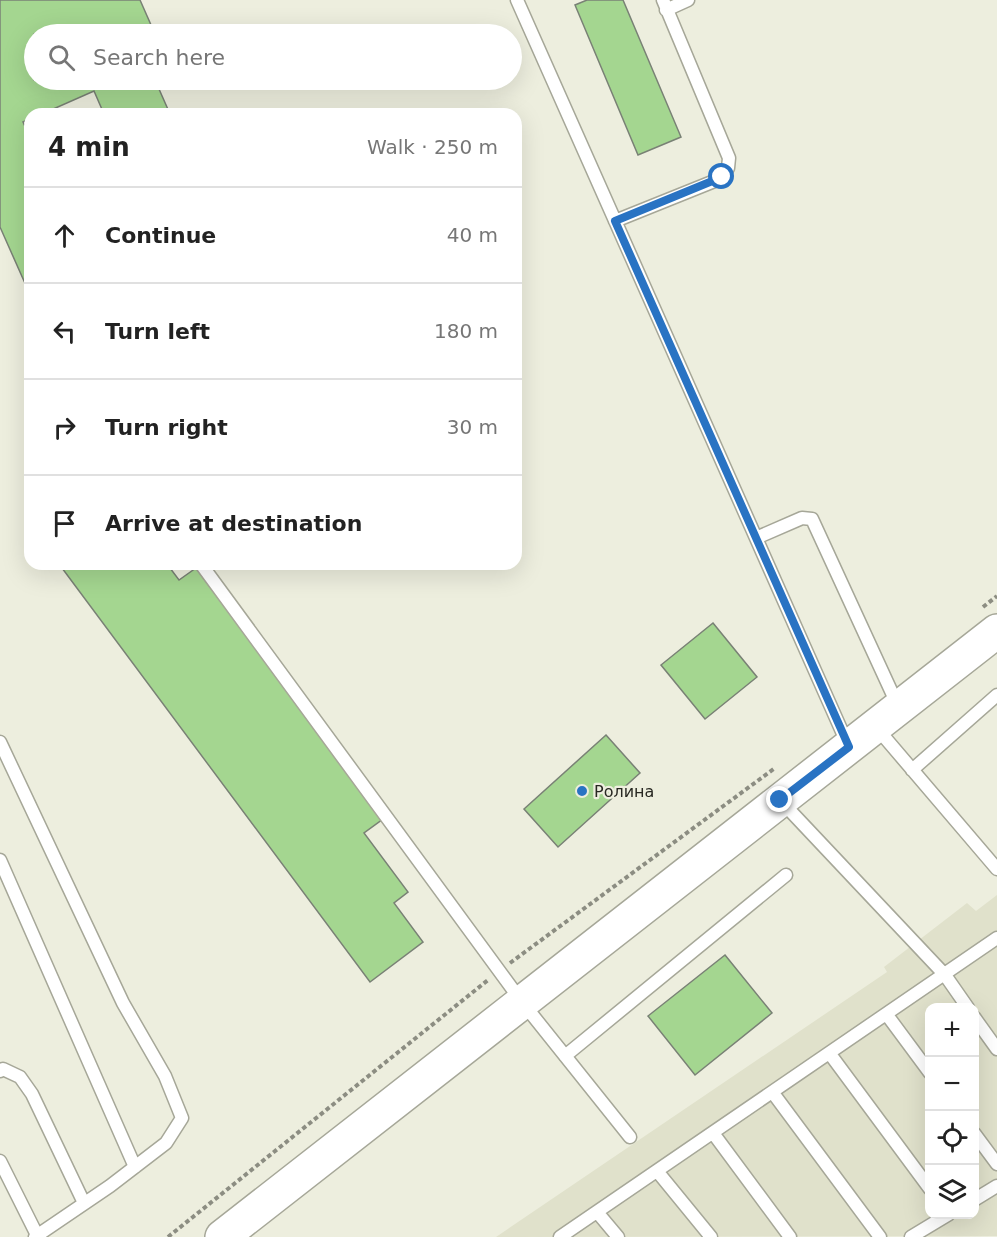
<!DOCTYPE html>
<html lang="en">
<head>
<meta charset="utf-8">
<style>
  body { margin:0; font-family:"DejaVu Sans",sans-serif; background:#f6f6f6; color:#222 }
  .controls { position:absolute; right:18px; bottom:18px; display:grid; overflow:hidden; border-radius:12px; box-shadow:0 6px 24px #0002 }
  .controls button { width:54px; height:54px; display:grid; place-items:center; padding:0; border:0; border-bottom:2px solid #e0e0e0; background:#fff; color:#222; font:30px sans-serif }
  .stop { position:absolute; width:18px; height:18px; margin:-14px; border:4px solid #2973c3; border-radius:50%; background:#fff }
  .stop.end { background:#2973c3; border-color:#fff; box-shadow:0 2px 6px #0008 }
  .list { margin:0; padding:0; list-style:none }
  h2 { display:flex; justify-content:space-between; align-items:center; height:78px; margin:0; padding:0 24px; font-size:26px }
  h2 small { font-size:20px; font-weight:400; color:#767676 }
  .list li { display:grid; grid-template-columns:39px 1fr auto; gap:18px; align-items:center; box-sizing:border-box; height:96px; padding:0 24px; border-top:2px solid #e0e0e0 }
  .list b { display:block; font-size:22px; white-space:nowrap }
  .list em { font-size:20px; font-style:normal; color:#767676 }
  .icon { flex:none; width:33px; height:33px; fill:none; stroke:currentColor; stroke-width:2; stroke-linecap:round; stroke-linejoin:round }
  .map { position:relative; flex:none; width:997px; height:1237px; overflow:hidden }
  .search { position:absolute; background:#fff; box-shadow:0 6px 24px #0002; left:24px; top:24px; width:498px; height:66px; display:flex; align-items:center; gap:15px; box-sizing:border-box; padding:0 21px; border-radius:33px; color:#767676; font-size:22px }
  .panel { position:absolute; background:#fff; box-shadow:0 6px 24px #0002; left:24px; top:108px; width:498px; height:462px; border-radius:18px }
  .map>svg:first-child { display:block }
  .built { fill:#e0e1cb; fill-rule:evenodd }
  .building { fill:#a4d690; stroke:#798175; stroke-width:1.5 }
  .lines { fill:none; stroke-linecap:round; stroke-linejoin:round }
  .lane-casing { stroke:#a6a798; stroke-width:15 }
  .secondary-casing { stroke:#a6a798; stroke-width:36 }
  .path { stroke:#8c8d82; stroke-width:4; stroke-dasharray:4.5 3; stroke-linecap:butt }
  .lane { stroke:#fff; stroke-width:12 }
  .secondary { stroke:#fff; stroke-width:33 }
  .route { stroke:#2973c3; stroke-width:8 }
  .poi-dot { fill:#2973c3; stroke:#edeede; stroke-width:2 }
  .labels { text-anchor:middle; dominant-baseline:central; stroke-width:4.5; stroke-linejoin:round; paint-order:stroke }
  .poi-label { font-size:16px; fill:#282822; stroke:#edeede; text-anchor:start }
</style>
</head>
<body>
<div class="map">
<svg width="997" height="1237" viewBox="0 0 997 1237">
  <rect width="100%" height="100%" fill="#edeede"/>
  <!-- built -->
  <path class="built" d="M997,895V1236L496,1237L887,972L884,967L967,903L976,911ZM930,1008H974V1214H930Z"/>
  <!-- building -->
  <path class="building" d="M0,0H140L155,34H34V80H155L170,114H104L94,91L42,114H30V119L23,122L30,138V289L28,290L0,227Z
    M587,0H623L681,137L638,155L575,5Z
    M59,564H167L179,580L196,568L383,819L364,833L408,892L394,903L423,942L370,982Z
    M713,623L757,677L705,719L661,665Z
    M606,735L640,773L558,847L524,809Z
    M725,955L772,1013L695,1075L648,1016Z"/>
  <g class="lines">
    <defs>
      <path id="lane" d="M517,0L848,745
        M666,10L688,0
        M615,221L722,178L728,168L729,158L663,0
        M756,538L802,518L812,519L898,706
        M201,564L522,1002L630,1137
        M875,726L997,869
        M0,742L123,1003L165,1076L182,1118L166,1143L110,1186L35,1237
        M912,770L997,695
        M781,801L945,975L968,1008
        M0,860L135,1167
        M887,1015L930,1073
        M974,1017L997,1049
        M830,1054L930,1189
        M565,1056L786,875
        M0,1071L3,1069L20,1077L32,1094L84,1203
        M773,1093L880,1237
        M713,1133L790,1237
        M974,1133L997,1164
        M0,1161L37,1235
        M657,1171L711,1237
        M974,1200L997,1186
        M597,1212L618,1237
        M560,1237L997,938
        M911,1237L949,1214"/>
      <path id="secondary" d="M222,1237L997,631"/>
    </defs>
    <!-- lane casing -->
    <use href="#lane" class="lane-casing"/>
    <!-- secondary casing -->
    <use href="#secondary" class="secondary-casing"/>
    <!-- path -->
    <path class="path" d="M983,607L997,596
      M510,963L775,768
      M168,1237L488,980"/>
    <!-- lane -->
    <use href="#lane" class="lane"/>
    <!-- secondary -->
    <use href="#secondary" class="secondary"/>
  </g>
  <g class="lines">
    <!-- route -->
    <path class="route" d="M722,177L615,221L849,747L780,800"/>
  </g>
  <!-- markers -->
  <circle class="poi-dot" cx="582" cy="791" r="6"/>
  <g class="labels">
    <!-- poi labels -->
    <g class="poi-label">
      <text x="594" y="791">Ролина</text>
    </g>
  </g>
</svg>
<div class="controls">
<button>+</button>
<button>−</button>
<button><svg class="icon" aria-label="locate" viewBox="0 0 24 24"><circle cx="12" cy="12" r="6"/><path d="M12 2v4M12 18v4M2 12h4M18 12h4"/></svg></button>
<button><svg class="icon" aria-label="layers" viewBox="0 0 24 24"><path d="M12 4l9 5-9 5-9-5zM3 14l9 5 9-5"/></svg></button>
</div>
<div class="stop" style="left:722px;top:177px"></div>
<div class="stop end" style="left:780px;top:800px"></div>
<div class="search"><svg class="icon" aria-label="search" viewBox="0 0 24 24"><circle cx="10" cy="10" r="6"/><path d="M15 15l6 6"/></svg>Search here</div>
<section class="panel">
<h2>4 min<small>Walk · 250 m</small></h2>
<ul class="list">
<li><svg class="icon" aria-label="ahead" viewBox="0 0 24 24"><path d="M12 20V5M6 11l6-6 6 6"/></svg><div><b>Continue</b></div><em>40 m</em></li>
<li><svg class="icon" aria-label="left" viewBox="0 0 24 24"><path d="M17 20v-9H6M10 6l-5 5 5 5"/></svg><div><b>Turn left</b></div><em>180 m</em></li>
<li><svg class="icon" aria-label="right" viewBox="0 0 24 24"><path d="M7 20v-9h11M14 6l5 5-5 5"/></svg><div><b>Turn right</b></div><em>30 m</em></li>
<li><svg class="icon" aria-label="arrive" viewBox="0 0 24 24"><path d="M6 21V4h12l-3 4 3 4H6"/></svg><div><b>Arrive at destination</b></div></li>
</ul>
</section>
</div>
</body>
</html>
